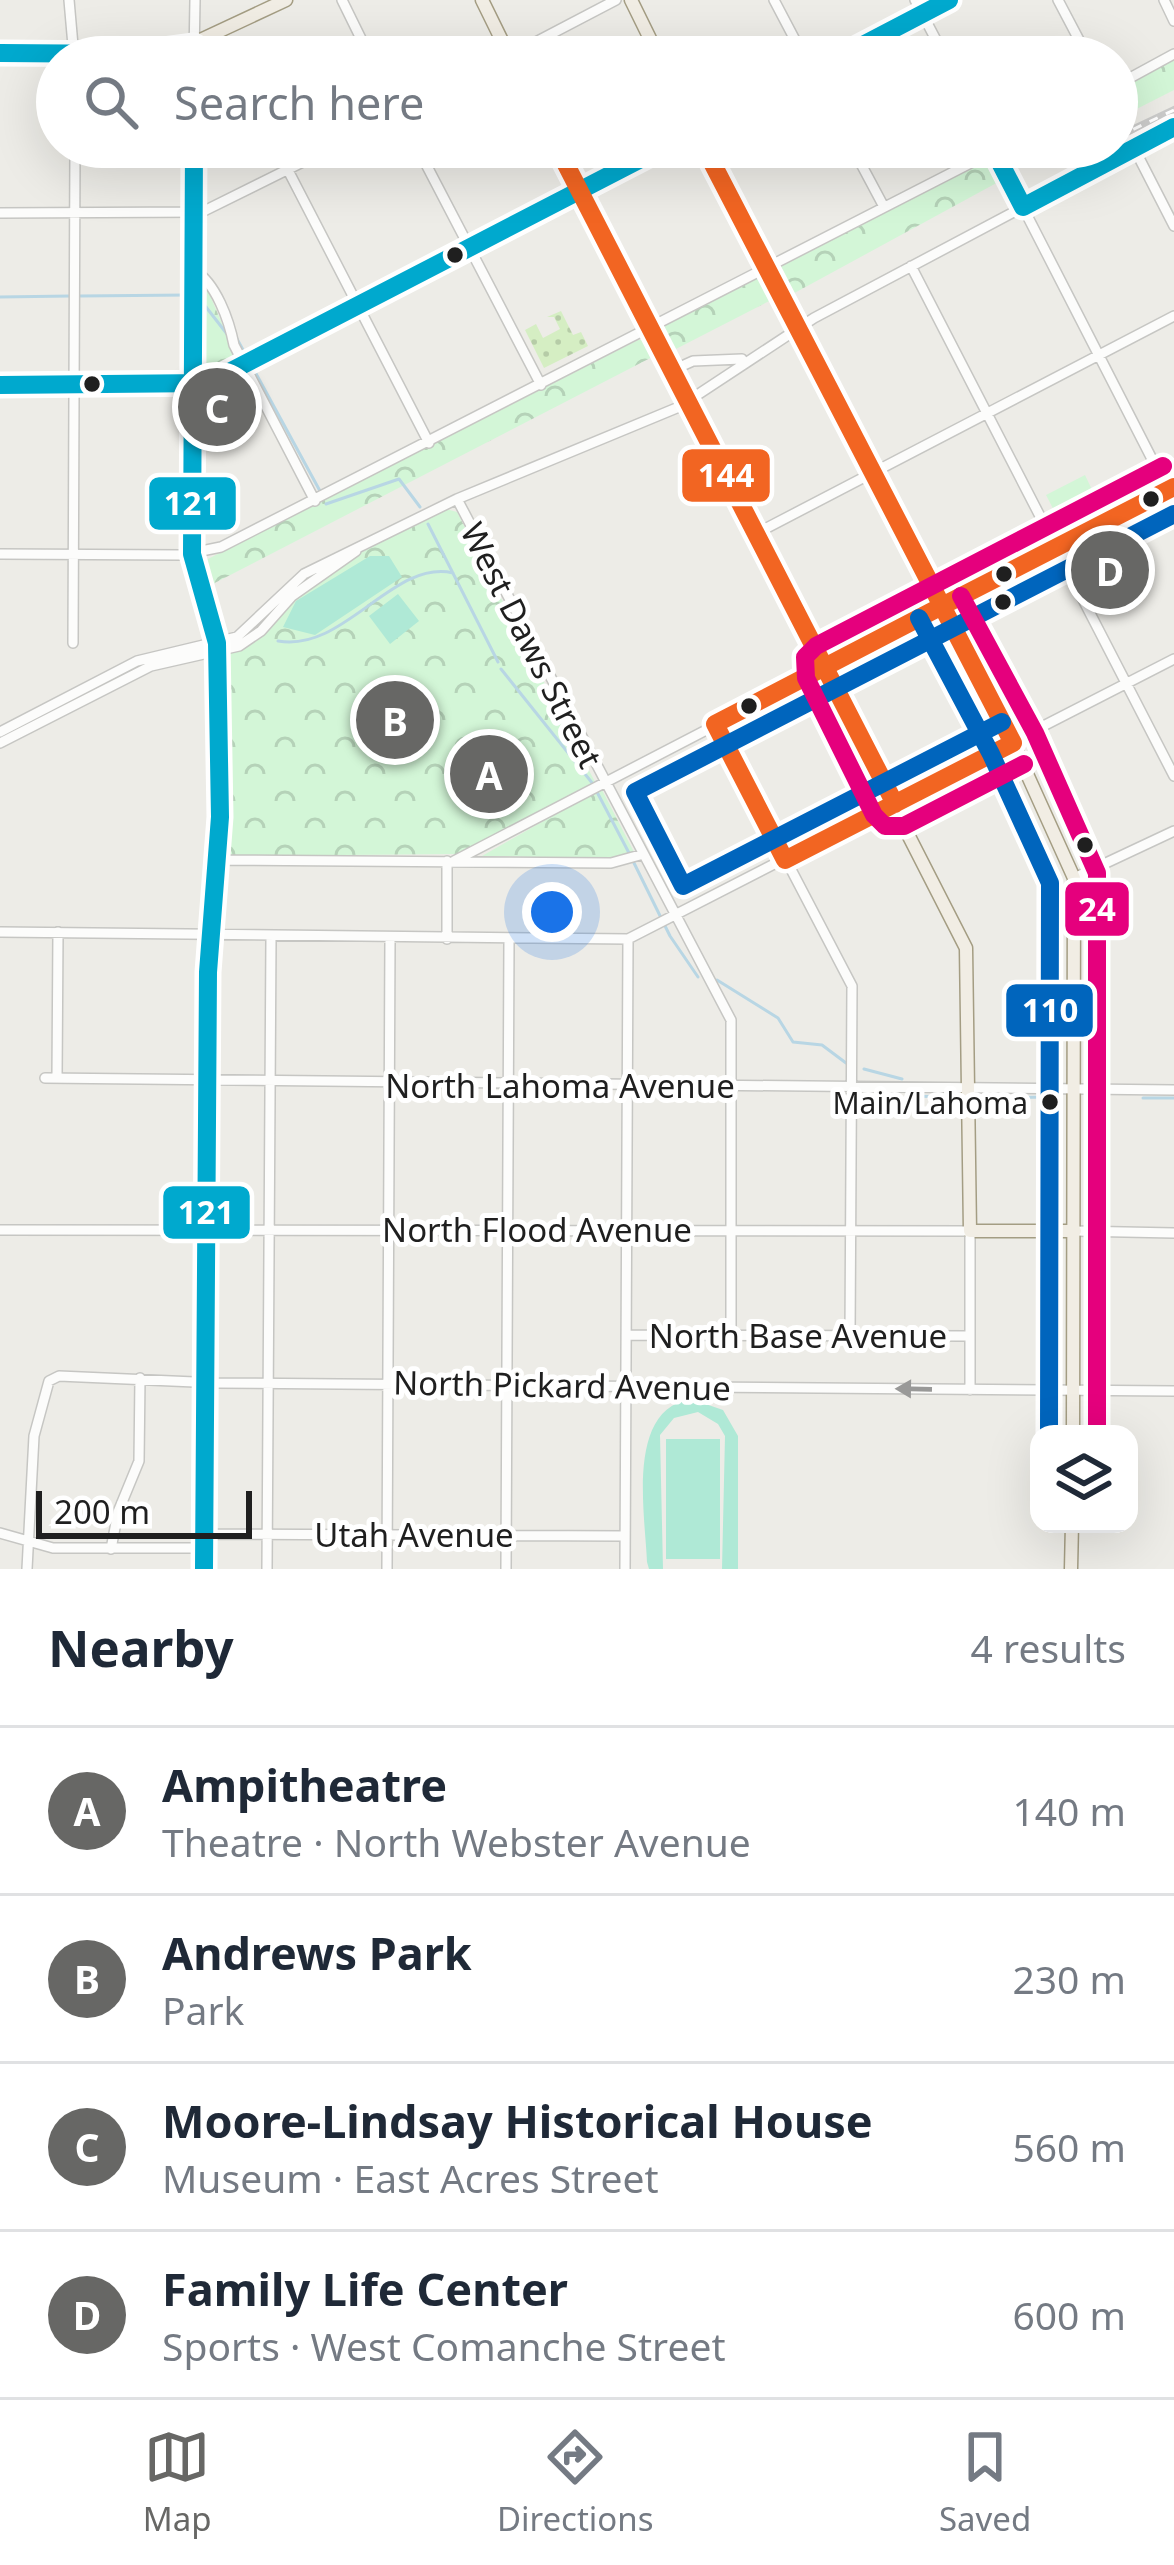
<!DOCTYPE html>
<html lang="en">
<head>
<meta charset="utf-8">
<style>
  body { margin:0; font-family:"Noto Sans",sans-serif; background:#f6f6f7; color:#1f2937 }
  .controls { position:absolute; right:36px; bottom:36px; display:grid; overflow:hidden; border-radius:24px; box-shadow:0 12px 48px #0002 }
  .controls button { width:108px; height:108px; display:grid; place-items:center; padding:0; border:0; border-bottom:3px solid #e0e1e3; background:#fff; color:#1f2937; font:60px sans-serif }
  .scale { position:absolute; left:36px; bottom:30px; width:216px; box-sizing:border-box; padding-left:12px; border:6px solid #1f1f1f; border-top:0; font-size:33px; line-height:42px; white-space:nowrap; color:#1f1f1f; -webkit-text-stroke:9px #fff; paint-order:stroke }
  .you { position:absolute; left:552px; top:912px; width:42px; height:42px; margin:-30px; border:9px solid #fff; border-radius:50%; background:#1a73e8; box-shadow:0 0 0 18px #1a73e833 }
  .badge { display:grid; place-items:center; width:78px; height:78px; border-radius:50%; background:#676765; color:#fff; font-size:39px; font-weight:700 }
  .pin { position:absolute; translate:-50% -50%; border:6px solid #fff; box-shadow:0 3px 12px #0006 }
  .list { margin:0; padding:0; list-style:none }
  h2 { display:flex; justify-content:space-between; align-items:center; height:156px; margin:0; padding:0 48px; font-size:51px }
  h2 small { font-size:39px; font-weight:400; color:#747a83 }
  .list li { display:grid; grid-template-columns:78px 1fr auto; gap:36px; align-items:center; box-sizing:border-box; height:168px; padding:0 48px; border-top:3px solid #e0e1e3 }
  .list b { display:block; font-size:45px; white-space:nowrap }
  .list p { margin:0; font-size:39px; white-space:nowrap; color:#747a83 }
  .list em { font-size:39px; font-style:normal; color:#747a83 }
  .icon { flex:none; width:66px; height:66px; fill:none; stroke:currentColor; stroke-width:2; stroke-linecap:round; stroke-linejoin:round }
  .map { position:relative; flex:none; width:1174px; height:1569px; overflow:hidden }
  .search { position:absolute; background:#fff; box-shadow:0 12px 48px #0002; left:36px; right:36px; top:36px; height:132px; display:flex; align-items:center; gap:30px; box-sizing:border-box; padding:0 42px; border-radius:66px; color:#747a83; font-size:45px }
  .sheet { height:828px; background:#fff }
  nav { display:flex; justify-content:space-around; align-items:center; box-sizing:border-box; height:168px; border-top:3px solid #e0e1e3; background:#fff; font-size:33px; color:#747a83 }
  nav a { display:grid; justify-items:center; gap:6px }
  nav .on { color:#676765 }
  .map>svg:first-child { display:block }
  .park { fill:url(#park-crowns) }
  .garden { fill:url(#garden-dots) }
  .pitch { fill:#afe9d6 }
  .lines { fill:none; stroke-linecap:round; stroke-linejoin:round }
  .stream { stroke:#b8d6e4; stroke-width:3 }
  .minor-casing { stroke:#c6c6c3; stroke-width:12 }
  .major-casing { stroke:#a49d83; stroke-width:15 }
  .minor { stroke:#fcfcfb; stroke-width:9 }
  .major { stroke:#f1ede4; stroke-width:12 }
  .rail-casing { stroke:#cbcbca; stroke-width:8 }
  .rail { stroke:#fff; stroke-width:3; stroke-dasharray:9; stroke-linecap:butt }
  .bus-1-casing { stroke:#fff; stroke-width:27 }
  .bus-2-casing { stroke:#fff; stroke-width:27 }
  .bus-3-casing { stroke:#fff; stroke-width:27 }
  .bus-4-casing { stroke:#fff; stroke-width:27 }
  .bus-1 { stroke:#00a9ce; stroke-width:18 }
  .bus-2 { stroke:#f26522; stroke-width:18 }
  .bus-3 { stroke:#0065bd; stroke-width:18 }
  .bus-4 { stroke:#e5007d; stroke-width:18 }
  .oneway { fill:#999998 }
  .bus-dot { fill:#1f1f1f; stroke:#fff; stroke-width:4.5 }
  .labels { text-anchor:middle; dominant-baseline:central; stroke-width:10; stroke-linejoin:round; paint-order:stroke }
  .bus-label { font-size:30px; fill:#1f1f1f; stroke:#fff; text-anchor:end }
  .street-label { font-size:33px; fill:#1f1f1f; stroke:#fff }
  .line-badge { stroke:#fff; stroke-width:4.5 }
  .badge-label { font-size:33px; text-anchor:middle; font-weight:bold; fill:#fff }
</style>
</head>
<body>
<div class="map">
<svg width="1174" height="1569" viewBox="0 0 1174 1569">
  <defs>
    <pattern id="park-crowns" width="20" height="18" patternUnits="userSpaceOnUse" patternTransform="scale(3)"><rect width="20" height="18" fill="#d3f6d7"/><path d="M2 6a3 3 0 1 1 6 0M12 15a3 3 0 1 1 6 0" fill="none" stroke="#b5d2b8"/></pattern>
    <pattern id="garden-dots" width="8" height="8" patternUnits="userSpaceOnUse" patternTransform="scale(3)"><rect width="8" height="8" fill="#d5eec3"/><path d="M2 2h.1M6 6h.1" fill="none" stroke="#b6cca7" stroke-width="1.8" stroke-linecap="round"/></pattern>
  </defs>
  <rect width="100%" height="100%" fill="#edece7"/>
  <!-- park -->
  <path class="park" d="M1174,58V90L1117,119V89Z
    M983,163L994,165L1002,180L789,296L778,273L783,264Z
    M762,275L775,298L672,351L661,329L663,322Z
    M198,286H206L238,361L201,379Z
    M638,340H650L658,354L203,589L200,563Z
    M1085,475L1096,498L1058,518L1046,495Z
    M446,509L457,512L595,782L461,854L231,856L224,848L225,657L296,596L358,554Z
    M601,788L634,852L617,859L482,856Z"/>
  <!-- garden -->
  <path class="garden" d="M561,311L573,335L581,332L588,346L544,368L525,330L536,324L543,338L560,329L554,317H547Z"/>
  <!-- pitch -->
  <path class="pitch" d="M370,556H389L402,577L315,635L283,627L296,601Z
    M398,594L419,621L390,644L369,616Z
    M691,1399L723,1410L738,1436V1569H722L725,1436L718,1424L698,1412L674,1418L660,1435L663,1569H649L647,1562C645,1513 626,1409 691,1399Z
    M666,1439H720V1559H666Z"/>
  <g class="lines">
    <!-- stream -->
    <path class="stream" d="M80,296L188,295
      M0,297L70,296
      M199,298L227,334
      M236,337L320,491
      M326,504L399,479L420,507
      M428,524L498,662
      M278,641C344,653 393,559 453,573
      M501,669L593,784
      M597,792L629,853
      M634,863L670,936L698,977
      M717,980L778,1018L793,1042L822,1045L846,1063
      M864,1069L902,1079
      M908,1096L955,1097
      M985,1098L1052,1097
      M1143,1098H1174"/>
    <defs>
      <path id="minor" d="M69,0L74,57
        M342,0L370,57
        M774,0L804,57
        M915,0L945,57
        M1058,0L1088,57
        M1164,0L1174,21
        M194,57L195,0
        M507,57L616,0
        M840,57L949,0
        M1117,85L1174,54
        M194,147L192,554L217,643L220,817L208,972L204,1569
        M276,147L429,443
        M417,147L541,385
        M852,147L884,207
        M992,147L1174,502
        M1134,148L1174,226
        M0,213L202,212L333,147
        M911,266L1174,776
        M194,270C216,283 229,320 234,345L315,501
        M673,370L693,361L742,359
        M0,385L208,383L664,147
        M457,499L731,1020V1335
        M757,533L1174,316
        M0,554L182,555L221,547L1002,147
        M73,643L75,147
        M715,724L852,986L850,1336
        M0,732L137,661L237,637L304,574L457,499L679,407L814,318L1174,127
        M0,743L151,666L239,646L261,631L292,596L356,551
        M219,860L611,863L640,855
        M454,861L1174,487
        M1074,878L1174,831
        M0,932L628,939L1174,659
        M447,939V861
        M45,1078L1174,1090
        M57,1078L58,932
        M0,1230L970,1231V1390
        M1075,1231L1174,1233
        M626,1335L970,1336
        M0,1533L53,1548H204
        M204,1534L625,1536
        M111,1549L118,1512L139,1461L140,1378
        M27,1569L34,1436L49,1381L59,1376L217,1383L1174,1391
        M267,1569L271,938
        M387,1569L390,939
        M506,1569L509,940
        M625,1569L628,939"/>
      <path id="major" d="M482,0L510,57
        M631,0L659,57
        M0,53L179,50L286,0
        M557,147L966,948L970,1231H1075
        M704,147L1013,743L1074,878L1073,1434
        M1071,1569L1072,1524"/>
    </defs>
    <!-- minor casing -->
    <use href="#minor" class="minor-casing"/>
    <!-- major casing -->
    <use href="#major" class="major-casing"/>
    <!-- minor -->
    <use href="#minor" class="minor"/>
    <!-- major -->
    <use href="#major" class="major"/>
    <defs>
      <path id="rail" d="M1117,137L1174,110"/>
    </defs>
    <!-- rail casing -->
    <use href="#rail" class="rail-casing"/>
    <!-- rail -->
    <use href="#rail" class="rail"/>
    <defs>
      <path id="bus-1" d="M0,53L134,54L194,46V57
        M840,57L949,0
        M194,147L192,554L217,643L220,817L208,972L204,1569
        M992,147L1023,207L1174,127
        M0,385L208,383L664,147"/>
      <path id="bus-2" d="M557,147L895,804
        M704,147L942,606
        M942,606L1013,743L785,860L715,724Z
        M942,606L1174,487"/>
      <path id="bus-3" d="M919,618L991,754L1050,883L1049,1434
        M1002,722L683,886L635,792L1174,514"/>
      <path id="bus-4" d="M961,596L1035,733L1097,873V1434
        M1024,764L904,826H885L874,815L806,678L805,657L816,646L1163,466"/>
    </defs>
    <!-- bus-1 casing -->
    <use href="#bus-1" class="bus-1-casing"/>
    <!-- bus-2 casing -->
    <use href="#bus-2" class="bus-2-casing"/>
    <!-- bus-3 casing -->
    <use href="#bus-3" class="bus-3-casing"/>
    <!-- bus-4 casing -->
    <use href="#bus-4" class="bus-4-casing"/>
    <!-- bus-1 -->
    <use href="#bus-1" class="bus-1"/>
    <!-- bus-2 -->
    <use href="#bus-2" class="bus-2"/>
    <!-- bus-3 -->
    <use href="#bus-3" class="bus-3"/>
    <!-- bus-4 -->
    <use href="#bus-4" class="bus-4"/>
  </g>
  <!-- one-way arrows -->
  <defs><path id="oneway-solid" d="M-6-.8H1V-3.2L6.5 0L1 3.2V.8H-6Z" transform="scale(3)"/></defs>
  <use class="oneway" href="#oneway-solid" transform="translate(914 1389) rotate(-179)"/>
  <!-- markers -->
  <g class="bus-dot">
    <circle cx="455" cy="255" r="10"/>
    <circle cx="92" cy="384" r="10"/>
    <circle cx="1151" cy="499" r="10"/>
    <circle cx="1004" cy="574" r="10"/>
    <circle cx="1003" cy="602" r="10"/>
    <circle cx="749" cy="706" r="10"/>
    <circle cx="1085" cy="845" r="10"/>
    <circle cx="1050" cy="1102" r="10"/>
  </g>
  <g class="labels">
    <!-- bus labels -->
    <g class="bus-label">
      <text x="1028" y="1102">Main/Lahoma</text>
    </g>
    <!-- street labels -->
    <g class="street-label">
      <text transform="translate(532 645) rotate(63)">West Daws Street</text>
      <text x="560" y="1085">North Lahoma Avenue</text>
      <text x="537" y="1229">North Flood Avenue</text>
      <text x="798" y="1335">North Base Avenue</text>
      <text transform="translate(562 1385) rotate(1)">North Pickard Avenue</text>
      <text x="414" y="1534">Utah Avenue</text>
    </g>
  </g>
  <g class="line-badge">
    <rect x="680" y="447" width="92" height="57" rx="12" fill="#f26522"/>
    <rect x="147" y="475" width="91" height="57" rx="12" fill="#00a9ce"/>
    <rect x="1063" y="880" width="68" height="58" rx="12" fill="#e5007d"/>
    <rect x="1004" y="982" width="91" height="57" rx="12" fill="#0065bd"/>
    <rect x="161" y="1184" width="91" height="57" rx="12" fill="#00a9ce"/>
  </g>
  <g class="badge-label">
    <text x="726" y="487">144</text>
    <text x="192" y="515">121</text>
    <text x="1097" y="921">24</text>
    <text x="1050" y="1022">110</text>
    <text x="206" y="1224">121</text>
  </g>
</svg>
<div class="controls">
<button><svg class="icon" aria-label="layers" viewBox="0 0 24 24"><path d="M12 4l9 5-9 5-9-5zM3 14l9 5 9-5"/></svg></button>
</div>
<div class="scale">200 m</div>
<div class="you"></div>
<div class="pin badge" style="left:489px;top:774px">A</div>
<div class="pin badge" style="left:395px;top:720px">B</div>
<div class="pin badge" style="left:217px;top:407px">C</div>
<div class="pin badge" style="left:1110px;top:570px">D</div>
<div class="search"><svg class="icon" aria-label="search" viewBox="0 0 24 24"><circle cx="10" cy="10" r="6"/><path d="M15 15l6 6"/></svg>Search here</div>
</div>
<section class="sheet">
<h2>Nearby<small>4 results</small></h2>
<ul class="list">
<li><span class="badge">A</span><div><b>Ampitheatre</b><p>Theatre · North Webster Avenue</p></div><em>140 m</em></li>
<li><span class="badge">B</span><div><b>Andrews Park</b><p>Park</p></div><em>230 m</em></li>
<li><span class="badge">C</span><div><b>Moore-Lindsay Historical House</b><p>Museum · East Acres Street</p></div><em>560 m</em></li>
<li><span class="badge">D</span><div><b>Family Life Center</b><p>Sports · West Comanche Street</p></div><em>600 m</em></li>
</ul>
</section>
<nav>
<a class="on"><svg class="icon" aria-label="map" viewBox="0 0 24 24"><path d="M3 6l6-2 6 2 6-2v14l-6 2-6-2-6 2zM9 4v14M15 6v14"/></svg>Map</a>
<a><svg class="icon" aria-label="directions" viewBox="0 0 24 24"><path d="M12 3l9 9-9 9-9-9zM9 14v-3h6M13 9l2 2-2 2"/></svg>Directions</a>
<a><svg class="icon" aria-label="saved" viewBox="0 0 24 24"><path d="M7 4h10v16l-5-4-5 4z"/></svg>Saved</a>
</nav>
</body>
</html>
